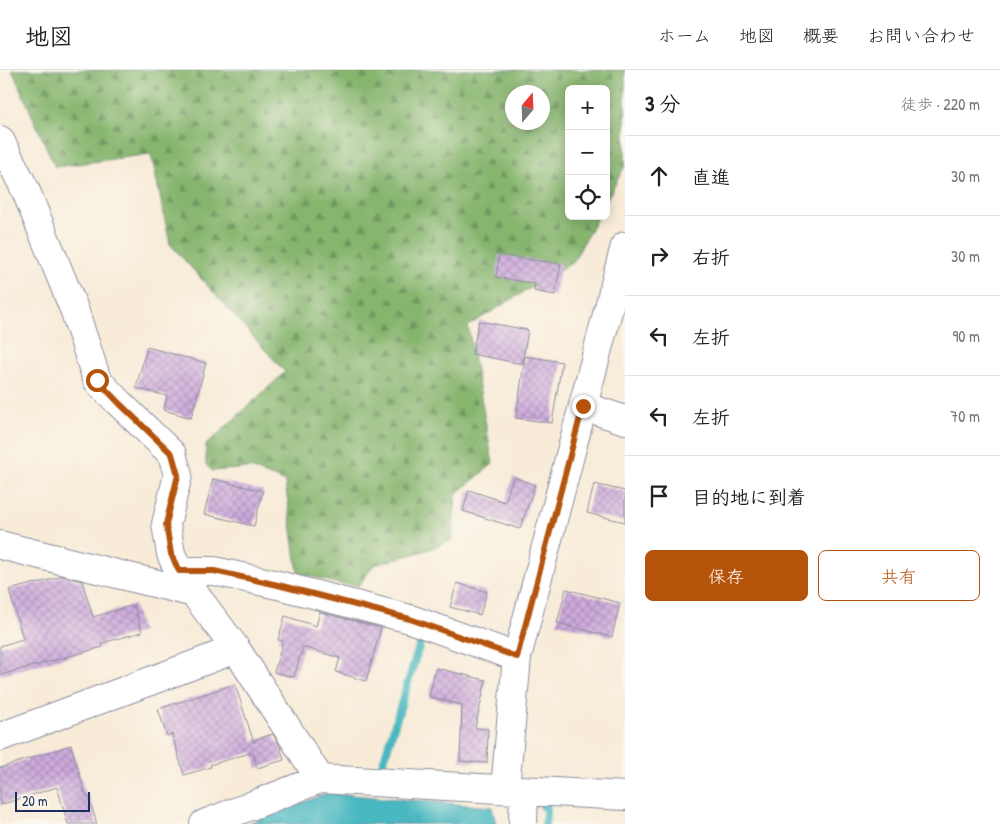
<!DOCTYPE html>
<html lang="ja">
<head>
<meta charset="utf-8">
<style>
  body { margin:0; font-family:"Patrick Hand","Klee One",sans-serif; background:#f6f6f6; color:#222 }
  .controls { position:absolute; right:15px; top:15px; display:grid; overflow:hidden; border-radius:8px; box-shadow:0 2px 12px #0003 }
  .controls button { width:45px; height:45px; display:grid; place-items:center; padding:0; border:0; border-bottom:1px solid #e0e0e0; background:#fff; color:#222; font:25px sans-serif }
  .compass { position:absolute; left:505px; top:15px; width:45px; height:45px; border-radius:50%; background:#fff; box-shadow:0 2px 12px #0003; rotate:19deg }
  .scale { position:absolute; left:15px; bottom:12px; width:75px; box-sizing:border-box; padding-left:5px; border:2px solid #1b2f5e; border-top:0; font-size:14px; line-height:18px; white-space:nowrap; color:#1b2f5e; -webkit-text-stroke:4px #fbf7ec; paint-order:stroke }
  .stop { position:absolute; width:15px; height:15px; margin:-11px; border:4px solid #b45309; border-radius:50%; background:#fff }
  .stop.end { background:#b45309; border-color:#fff; box-shadow:0 1px 5px #0008 }
  .list { margin:0; padding:0; list-style:none }
  h2 { display:flex; justify-content:space-between; align-items:center; height:65px; margin:0; padding:0 20px; font-size:21px }
  h2 small { font-size:16px; font-weight:400; color:#767676 }
  .list li { display:grid; grid-template-columns:32px 1fr auto; gap:15px; align-items:center; box-sizing:border-box; height:80px; padding:0 20px; border-top:1px solid #e0e0e0 }
  .list b { display:block; font-size:19px; white-space:nowrap }
  .list em { font-size:16px; font-style:normal; color:#767676 }
  .actions { display:flex; gap:10px; padding:15px 20px }
  .actions a { flex:1; padding:11px 0; border:1px solid #b45309; border-radius:8px; text-align:center; font-size:18px; color:#b45309 }
  .actions .main { background:#b45309; color:#fff }
  .icon { flex:none; width:28px; height:28px; fill:none; stroke:currentColor; stroke-width:2; stroke-linecap:round; stroke-linejoin:round }
  .map { position:relative; flex:none; width:625px; height:754px; overflow:hidden }
  header { display:flex; align-items:center; gap:30px; box-sizing:border-box; height:70px; padding:0 25px; background:#fff; border-bottom:1px solid #e0e0e0 }
  header strong { font-size:24px }
  nav { display:flex; gap:28px; margin-inline-start:auto; font-size:18px }
  main { display:flex }
  aside { flex:1; background:#fff }
  .map>svg:first-child { display:block }
  .forest { fill:url(#forest-firs); stroke:#507266; fill-rule:evenodd }
  .water { fill:#49b8c1; stroke:#327490 }
  .lines { fill:none; stroke-linecap:round; stroke-linejoin:round }
  .stream { stroke:#49b8c1; stroke-width:8 }
  .building { fill:url(#building-cross-hatch) }
  .minor-casing { stroke:#8a8d9b; stroke-width:30 }
  .minor { stroke:#fff; stroke-width:28 }
  .route { stroke:#b45309; stroke-width:6 }
</style>
</head>
<body>
<header>
<strong>地図</strong>
<nav><a>ホーム</a><a>地図</a><a>概要</a><a>お問い合わせ</a></nav>
</header>
<main>
<div class="map">
<svg width="625" height="754" viewBox="0 0 625 754">
  <defs>
    <pattern id="forest-firs" width="22" height="20" patternUnits="userSpaceOnUse" patternTransform="scale(1.25)"><rect width="22" height="20" fill="#86b56e"/><path d="M5 1l3.5 6h-7zM16 11l3.5 6h-7z" fill="#6d945e"/></pattern>
    <pattern id="building-cross-hatch" width="8" height="8" patternUnits="userSpaceOnUse" patternTransform="scale(1.25)"><rect width="8" height="8" fill="#cfabdd"/><path d="M0 0l8 8M0 8l8-8" fill="none" stroke="#a78cb6"/></pattern>
  </defs>
  <rect width="100%" height="100%" fill="#fbf7ec"/>
  <filter id="ink" filterUnits="userSpaceOnUse"><feTurbulence type="fractalNoise" baseFrequency=".02" numOctaves="2"/><feDisplacementMap in="SourceGraphic" scale="10" xChannelSelector="R" yChannelSelector="G"/><feConvolveMatrix kernelMatrix="1 2 1 2 8 2 1 2 1" color-interpolation-filters="sRGB"/></filter>
  <filter id="wash" filterUnits="userSpaceOnUse"><feTurbulence type="fractalNoise" baseFrequency=".0096" numOctaves="4" result="noise"/><feDisplacementMap in="SourceGraphic" scale="20" xChannelSelector="R" yChannelSelector="G"/><feGaussianBlur stdDeviation="1.12" result="paint"/><feColorMatrix in="noise" values="0 0 0 0 0 0 0 0 0 0 0 0 0 0 0 0 0 1.4 0 .05"/><feComposite in="paint" operator="in"/></filter>
  <g filter="url(#wash)">
    <rect width="100%" height="100%" fill="#f8ebd8"/>
    <!-- forest -->
    <path class="forest" d="M12,0H625V96L606,131V19H569V146H598L573,192L468,256L493,394L456,424L452,470L424,481L374,495L359,515L340,514L298,503L285,412L251,398L212,401L206,395V375L285,302L170,174L151,84L55,97ZM512,22H542V52H512Z"/>
    <!-- water -->
    <path class="water" d="M328,723L492,737L496,754H247Z"/>
    <g class="lines">
      <!-- stream -->
      <path class="stream" d="M381,699L422,567
        M543,736H547L545,754"/>
    </g>
    <g id="blocks">
      <!-- building -->
      <path class="building" d="M499,185L561,194L555,225L534,221L535,214L496,207Z
        M479,251L528,260L522,294L472,284Z
        M147,277L206,293L191,348L164,340L167,326L136,318Z
        M525,286L562,292L552,353L516,348Z
        M513,407L535,415L520,459L463,441L469,420L505,432Z
        M213,409L263,421L254,456L204,444Z
        M594,414L625,421V452L587,443Z
        M62,506L82,511L93,547L134,535L142,562L102,573L103,577L0,605V576L23,569L9,520L36,513V514Z
        M457,513L487,522L480,545L450,537Z
        M566,519L620,533L612,567L557,553Z
        M320,542L381,558L366,611L336,602L340,588L303,577L294,607L274,602L283,571L278,570L285,546L316,556Z
        M436,598L486,610L475,658L488,659L487,693L460,691L462,635L429,627Z
        M235,614L254,673L255,670L273,664L280,676L284,690L257,698L253,682L210,695L211,697L184,705L172,664L167,666L158,639Z
        M71,675L86,726L88,725L97,754H68L57,717L0,735V698Z"/>
    </g>
  </g>
  <g filter="url(#ink)">
    <use href="#blocks" fill-opacity="0" stroke="#8a8d9b" stroke-width="1"/>
    <g class="lines">
      <defs>
        <path id="minor" d="M0,70L25,119L74,239L97,310L119,333L172,384L178,405L166,454L171,484L179,501L194,523L236,579L320,709
          M583,336L625,350
          M0,475L194,523
          M179,501H214L278,515L410,549L517,587
          M0,667L236,579
          M505,719L517,587L625,176
          M204,754L320,709L625,726
          M523,754L524,720"/>
      </defs>
      <!-- minor casing -->
      <use href="#minor" class="minor-casing"/>
      <!-- minor -->
      <use href="#minor" class="minor"/>
    </g>
  </g>
  <g class="lines" filter="url(#ink)">
    <!-- route -->
    <path class="route" d="M97,310L119,333L172,384L178,405L166,454L171,484L179,501H214L278,515L410,549L517,587L583,336"/>
  </g>
</svg>
<div class="controls">
<button>+</button>
<button>−</button>
<button><svg class="icon" aria-label="locate" viewBox="0 0 24 24"><circle cx="12" cy="12" r="6"/><path d="M12 2v4M12 18v4M2 12h4M18 12h4"/></svg></button>
</div>
<svg class="compass" viewBox="-18 -18 36 36"><path d="M0-13l5 13h-10z" fill="#e53935"/><path d="M0 13l5-13h-10z" fill="#767676"/></svg>
<div class="scale">20 m</div>
<div class="stop" style="left:97px;top:310px"></div>
<div class="stop end" style="left:583px;top:336px"></div>
</div>
<aside>
<h2>3 分<small>徒歩 · 220 m</small></h2>
<ul class="list">
<li><svg class="icon" aria-label="ahead" viewBox="0 0 24 24"><path d="M12 20V5M6 11l6-6 6 6"/></svg><div><b>直進</b></div><em>30 m</em></li>
<li><svg class="icon" aria-label="right" viewBox="0 0 24 24"><path d="M7 20v-9h11M14 6l5 5-5 5"/></svg><div><b>右折</b></div><em>30 m</em></li>
<li><svg class="icon" aria-label="left" viewBox="0 0 24 24"><path d="M17 20v-9H6M10 6l-5 5 5 5"/></svg><div><b>左折</b></div><em>90 m</em></li>
<li><svg class="icon" aria-label="left" viewBox="0 0 24 24"><path d="M17 20v-9H6M10 6l-5 5 5 5"/></svg><div><b>左折</b></div><em>70 m</em></li>
<li><svg class="icon" aria-label="arrive" viewBox="0 0 24 24"><path d="M6 21V4h12l-3 4 3 4H6"/></svg><div><b>目的地に到着</b></div></li>
</ul>
<div class="actions"><a class="main">保存</a><a>共有</a></div>
</aside>
</main>
</body>
</html>
